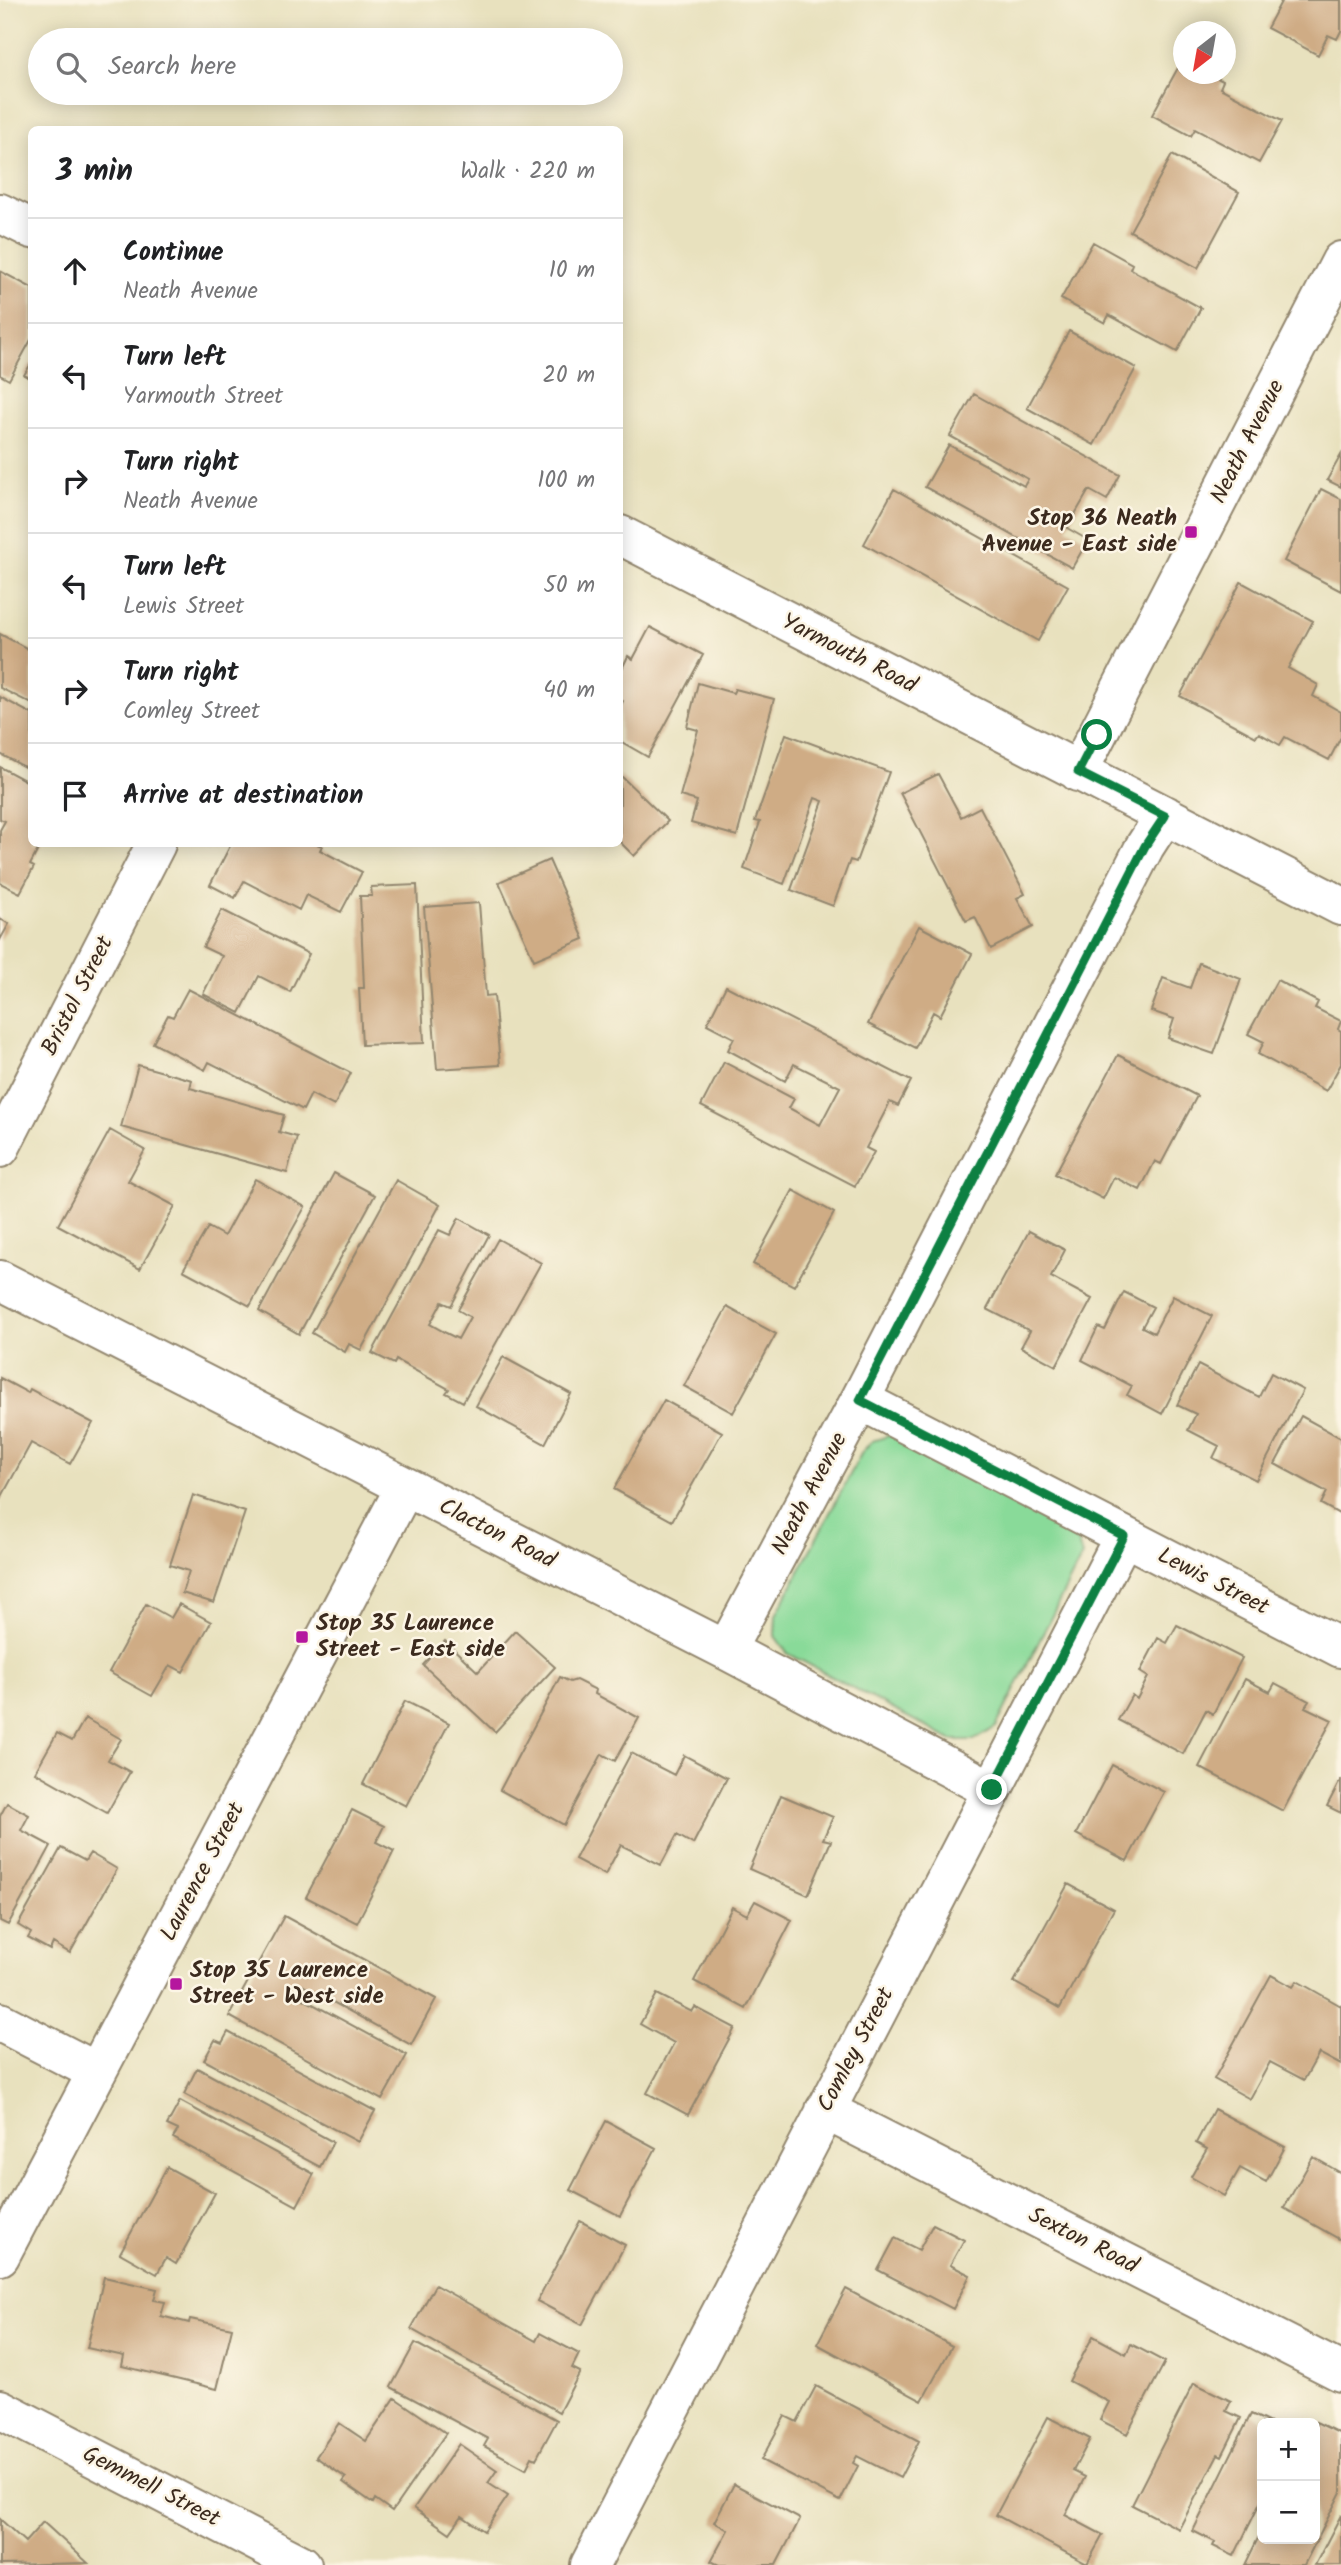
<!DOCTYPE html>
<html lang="en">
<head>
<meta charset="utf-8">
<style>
  body { margin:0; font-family:Kalam,sans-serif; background:#f2f2f2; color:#202124 }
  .controls { position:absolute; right:21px; bottom:21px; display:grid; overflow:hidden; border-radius:10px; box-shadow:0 4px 18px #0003 }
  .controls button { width:63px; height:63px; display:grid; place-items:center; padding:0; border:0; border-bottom:2px solid #e0e0e0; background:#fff; color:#202124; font:35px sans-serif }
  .compass { position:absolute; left:1173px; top:21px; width:63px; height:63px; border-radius:50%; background:#fff; box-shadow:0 4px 18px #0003; rotate:211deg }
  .stop { position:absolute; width:21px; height:21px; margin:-16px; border:5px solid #0b8043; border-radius:50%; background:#fff }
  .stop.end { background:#0b8043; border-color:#fff; box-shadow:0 2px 7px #0008 }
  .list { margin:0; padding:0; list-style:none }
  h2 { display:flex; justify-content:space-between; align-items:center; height:91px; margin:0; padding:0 28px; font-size:30px }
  h2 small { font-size:23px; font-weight:400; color:#757577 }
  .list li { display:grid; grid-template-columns:46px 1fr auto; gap:21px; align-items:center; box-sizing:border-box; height:105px; padding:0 28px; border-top:2px solid #e0e0e0 }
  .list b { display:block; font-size:26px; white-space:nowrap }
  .list p { margin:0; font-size:23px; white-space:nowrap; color:#757577 }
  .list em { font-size:23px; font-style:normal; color:#757577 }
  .icon { flex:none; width:38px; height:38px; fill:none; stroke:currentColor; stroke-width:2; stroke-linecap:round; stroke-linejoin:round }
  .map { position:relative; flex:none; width:1341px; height:2565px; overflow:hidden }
  .search { position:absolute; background:#fff; box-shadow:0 4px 18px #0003; left:28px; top:28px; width:595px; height:77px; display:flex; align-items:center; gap:18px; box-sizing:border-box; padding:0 24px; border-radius:38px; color:#757577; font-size:26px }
  .panel { position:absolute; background:#fff; box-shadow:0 4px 18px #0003; left:28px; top:126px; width:595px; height:721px; border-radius:10px }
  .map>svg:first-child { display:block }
  .green { fill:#89da99; stroke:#62825c; stroke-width:2 }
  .building { fill:#cfac85 }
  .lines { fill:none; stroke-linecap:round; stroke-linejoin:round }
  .street-casing { stroke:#92866e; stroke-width:42 }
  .street { stroke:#fff; stroke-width:38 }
  .route { stroke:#0b8043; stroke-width:9 }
  .poi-dot { fill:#b5179e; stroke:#fcf5e5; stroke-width:2.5 }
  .labels { text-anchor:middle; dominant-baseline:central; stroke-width:5; stroke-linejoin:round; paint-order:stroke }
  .street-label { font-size:23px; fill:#3b2a1e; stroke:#fcf5e5 }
  .poi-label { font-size:23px; font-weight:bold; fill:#3b2a1e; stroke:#fcf5e5; text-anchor:start }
</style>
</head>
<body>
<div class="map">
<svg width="1341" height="2565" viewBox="0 0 1341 2565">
  <rect width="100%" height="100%" fill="#fcf5e5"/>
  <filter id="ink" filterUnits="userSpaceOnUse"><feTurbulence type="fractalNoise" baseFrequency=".0143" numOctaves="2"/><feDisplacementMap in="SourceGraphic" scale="14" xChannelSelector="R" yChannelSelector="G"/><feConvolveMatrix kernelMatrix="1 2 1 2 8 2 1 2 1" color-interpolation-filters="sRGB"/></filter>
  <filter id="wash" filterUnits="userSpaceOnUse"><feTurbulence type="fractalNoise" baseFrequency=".00686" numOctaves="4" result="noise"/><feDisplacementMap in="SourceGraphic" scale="28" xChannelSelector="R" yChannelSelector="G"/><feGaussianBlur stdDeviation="1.57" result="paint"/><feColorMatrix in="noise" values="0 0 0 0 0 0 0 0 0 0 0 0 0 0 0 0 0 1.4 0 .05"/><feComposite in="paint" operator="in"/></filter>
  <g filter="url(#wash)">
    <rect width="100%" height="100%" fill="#e8e1be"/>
    <!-- green -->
    <path class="green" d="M891,1435L1062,1522L1076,1535L1082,1556L996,1727L974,1740H951L787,1653L775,1636L776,1615L862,1452L872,1441Z"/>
    <g id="blocks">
      <!-- building -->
      <path class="building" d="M1282,0H1341V31L1337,39L1328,35L1318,55L1267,28Z
        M1184,57V74H1209L1223,81L1220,88L1282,121L1259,163L1195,129L1191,136L1152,115Z
        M1172,155L1239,192L1198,268L1130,231Z
        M1093,242L1132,264L1130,269L1201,308L1177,352L1109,315L1105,323L1061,299Z
        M0,271L32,288V338L9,380L0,375Z
        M1069,331L1136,368L1094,445L1027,408Z
        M32,362V379L24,375Z
        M974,394L1120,475L1107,500L1089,490L1067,528L1088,540L1072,568L925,487L949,445L1024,486L1027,481L1028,479L950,436Z
        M1341,455V487L1327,480Z
        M894,489L1068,586L1038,641L864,544Z
        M1321,489L1341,499V591L1284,561Z
        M1241,582L1313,621L1288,668L1318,685L1313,696L1341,712V737L1329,760L1285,737L1280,745L1259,733L1256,737L1180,696Z
        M650,627L703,655L648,757L620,741V707L623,701L620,699V673L628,656L633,659Z
        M0,634L32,651V704L0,688Z
        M698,683L733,693L735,689L774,699L737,836L691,823L697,801L680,796L698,730L687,727Z
        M0,697L32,714V771L0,754Z
        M786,734L889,772L856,862L850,860L833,906L791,890L823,801L815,798L784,884L744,869L760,822L755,821Z
        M0,767L32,784V844H41L30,865L34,867L20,893L0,883V830L5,821L0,819Z
        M938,774L961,817L980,807L1025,894L1017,898L1033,927L991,949L975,917L966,921L900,793Z
        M620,775L668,821L634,856L620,842Z
        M231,844H317L322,846L320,850L362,872L341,912L306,895L299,910L244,881L235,898L210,885Z
        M549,860L584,939L534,960L499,882Z
        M417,885L424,1043L362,1045L359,988H364L360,896H372L371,887Z
        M479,903L486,996L494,995L500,1065L437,1069L424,907Z
        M222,910L309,954L290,992L259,976L240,1013L203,994L222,956L203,947Z
        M0,919L9,924L0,940Z
        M919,926L972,954L940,1016L933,1012L915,1048L868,1024Z
        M1199,963L1241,979L1214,1054L1168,1038L1174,1019L1151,1011L1163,978L1190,988Z
        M1277,980L1318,1002L1315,1008L1341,1021L1338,1029L1341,1031V1064L1326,1091L1258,1054L1264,1042L1248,1034Z
        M726,986L911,1081L898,1106L890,1102L866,1148L874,1152L855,1186L701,1106L724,1062L794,1099L789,1108L820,1125L840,1087L794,1064L785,1081L728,1050L734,1038L707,1024Z
        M188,989L351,1073L334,1106L311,1094L303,1110L209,1062L205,1070L153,1043L168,1015L173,1017Z
        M1118,1055L1197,1096L1161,1164L1155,1161L1140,1190L1114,1177L1103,1199L1055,1174Z
        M138,1065L192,1080L190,1088L284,1115L279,1132L297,1137L287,1173L121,1127Z
        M110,1130L145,1150L128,1181L175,1206L140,1269L58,1225Z
        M334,1173L375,1195L299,1334L259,1311Z
        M255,1179L305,1207L250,1306L183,1270L208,1227L224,1236Z
        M396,1180L440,1205L361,1350L349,1344L345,1352L312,1333Z
        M793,1190L834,1213L794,1286L753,1264Z
        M459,1218L489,1235L451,1306L442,1302L430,1324L446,1333L458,1339L470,1317L458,1310L498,1239L541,1263L463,1402L446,1393L449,1389L396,1360L394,1364L372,1353L439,1230L450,1235Z
        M1029,1231L1065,1250L1051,1277L1092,1299L1056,1366L1021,1347L1030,1331L987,1309Z
        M1124,1292L1153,1307L1142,1327L1154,1333L1173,1296L1212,1316L1162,1414L1127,1395L1132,1386L1082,1360L1098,1327L1105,1330Z
        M727,1307L776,1334L733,1413L684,1386Z
        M503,1357L571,1394L545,1444L476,1406Z
        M1198,1365L1259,1397L1271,1373L1303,1390L1256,1480L1213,1458L1219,1446L1188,1430L1196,1414L1177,1405Z
        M0,1378L28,1393L30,1389L93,1423L70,1464L31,1443L0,1500Z
        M664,1400L722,1432L672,1521L614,1489Z
        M1301,1416L1341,1438V1515L1321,1504L1327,1492L1275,1464Z
        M193,1495L245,1512L214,1603L182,1593L189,1571L170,1565Z
        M146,1604L171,1618L179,1604L211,1622L183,1672L170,1665L152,1696L109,1672Z
        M1177,1625L1242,1658L1213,1714L1206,1710L1183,1754L1118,1720L1132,1695L1137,1699L1148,1677L1140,1672L1158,1638L1167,1643Z
        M515,1631L555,1667L495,1732L423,1665L445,1641L478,1672Z
        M560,1677L570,1682L576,1680L596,1690L595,1694L639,1718L615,1761L602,1754L564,1825L500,1790Z
        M1245,1679L1270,1692L1275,1683L1309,1701L1305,1707L1332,1720L1283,1811L1199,1767Z
        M405,1701L449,1723L406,1806L363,1784Z
        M85,1718L121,1739L108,1760L130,1772L107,1813L35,1772L57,1733L72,1741Z
        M631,1753L674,1775L684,1755L727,1778L693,1844L677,1835L661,1865L621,1845L605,1875L575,1859Z
        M1112,1765L1164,1792L1127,1861L1076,1834Z
        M1341,1779V1813L1327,1806Z
        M781,1795L833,1817L823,1839L831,1841L808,1895L749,1869Z
        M7,1803L29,1815L21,1830L51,1846L8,1925L0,1921V1816Z
        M352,1810L384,1826L376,1842L394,1851L357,1923L306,1897Z
        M61,1848L85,1861L90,1853L117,1869L70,1953L53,1943L50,1950L28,1938L31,1933L18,1925Z
        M1068,1884L1114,1909L1060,2008L1014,1982Z
        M755,1901L792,1920L746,2009L694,1981L732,1907L747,1915Z
        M284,1916L436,1999L411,2045L302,1985L298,1990L296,1995L407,2055L382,2100L229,2016Z
        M1271,1975L1293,1987L1297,1981L1341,2006V2065L1319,2053L1304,2080L1270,2062L1250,2099L1214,2079Z
        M657,1994L692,2012L695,2007L735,2028L688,2115L647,2093L674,2043L640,2024Z
        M228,2032L375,2111L358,2142L204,2060L215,2040L222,2043Z
        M197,2068L333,2142L320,2167L184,2094Z
        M180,2101L314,2174L297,2206L173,2138L178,2130L167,2125Z
        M1214,2109L1285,2147L1266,2182L1240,2168L1224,2196L1191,2177L1207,2149L1196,2143Z
        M606,2121L656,2148L620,2216L570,2190Z
        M1313,2157L1341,2173V2240L1284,2208Z
        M167,2167L215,2193L176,2264L166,2258L157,2274L120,2253Z
        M580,2221L625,2245L582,2325L537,2301Z
        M933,2224L964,2240L950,2265L970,2275L953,2309L878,2270L895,2238L919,2250Z
        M104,2277L157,2289L154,2300L165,2302L161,2316L189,2323L190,2319L232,2328L217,2389L122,2366L124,2356L87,2348Z
        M435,2285L536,2341L540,2333L579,2354L572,2368L580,2372L559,2412L411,2329Z
        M846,2289L952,2346L922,2401L817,2344Z
        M1093,2336L1126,2354L1131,2344L1165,2362L1127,2434L1100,2420L1109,2402L1069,2381Z
        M415,2343L557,2420L536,2459L532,2457L526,2469L484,2446L488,2439L391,2387Z
        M1194,2383L1231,2401L1226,2411L1241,2418L1222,2456L1218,2454L1179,2529L1132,2505Z
        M816,2386L919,2441L900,2478L857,2456L853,2463L858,2466L840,2501L761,2460L785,2416L797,2422Z
        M395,2398L446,2433L392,2511L375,2499L373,2503L343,2482L346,2478L316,2457L339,2423L366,2441Z
        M1251,2414L1270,2423H1262V2499L1234,2556L1213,2546L1215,2542L1193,2531Z
        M1048,2417L1090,2439L1073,2471L1085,2477L1065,2515L1103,2535L1087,2564L996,2515Z
        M1316,2422L1341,2434V2492L1304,2565H1245L1262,2530V2539H1315Z
        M459,2444L497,2470L488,2483L508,2496L484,2531L462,2516L450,2533L414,2508Z
        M734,2484L800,2519L776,2565H719L711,2561L728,2530L714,2522Z
        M1341,2515V2565H1315Z
        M0,2519L25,2542L43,2522L88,2563L0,2565Z"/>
    </g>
  </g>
  <g filter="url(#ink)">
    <use href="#blocks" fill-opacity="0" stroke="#92866e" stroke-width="2"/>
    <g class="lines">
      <defs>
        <path id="street" d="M0,213L32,229
          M620,535L1341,906
          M1078,772L1341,261
          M0,1148L156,844
          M0,1280L726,1650L992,1790
          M860,1400L1341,1648
          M726,1650L860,1400L1145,846L1165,815
          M0,2022L97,2072
          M825,2110L1341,2372
          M0,2256L405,1487
          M0,2409L302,2565
          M590,2565L1124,1536"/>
      </defs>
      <!-- street casing -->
      <use href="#street" class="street-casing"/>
      <!-- street -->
      <use href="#street" class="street"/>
    </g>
  </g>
  <g class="lines" filter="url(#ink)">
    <!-- route -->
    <path class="route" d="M992,1790L1124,1536L860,1400L1145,846L1165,816L1078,772L1097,735"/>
  </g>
  <!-- markers -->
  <g class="poi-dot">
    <rect x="1184" y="525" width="14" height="14" rx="3.5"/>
    <rect x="295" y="1630" width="14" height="14" rx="3.5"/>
    <rect x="169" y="1977" width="14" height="14" rx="3.5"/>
  </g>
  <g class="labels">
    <!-- street labels -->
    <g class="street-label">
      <text transform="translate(1248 442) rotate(-63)">Neath Avenue</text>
      <text transform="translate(849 654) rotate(27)">Yarmouth Road</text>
      <text transform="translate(78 996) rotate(-63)">Bristol Street</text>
      <text transform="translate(810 1494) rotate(-62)">Neath Avenue</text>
      <text transform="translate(497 1534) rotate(27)">Clacton Road</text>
      <text transform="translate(1213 1582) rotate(27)">Lewis Street</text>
      <text transform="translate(203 1872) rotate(-62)">Laurence Street</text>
      <text transform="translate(856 2050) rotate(-62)">Comley Street</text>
      <text transform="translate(1083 2241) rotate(27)">Sexton Road</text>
      <text transform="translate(151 2487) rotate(27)">Gemmell Street</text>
    </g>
    <!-- poi labels -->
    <g class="poi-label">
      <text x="1177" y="519" text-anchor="end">Stop 36 Neath<tspan x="1177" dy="26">Avenue - East side</tspan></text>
      <text x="316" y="1624">Stop 35 Laurence<tspan x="316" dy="26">Street - East side</tspan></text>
      <text x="190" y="1971">Stop 35 Laurence<tspan x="190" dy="26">Street - West side</tspan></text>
    </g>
  </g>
</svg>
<div class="controls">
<button>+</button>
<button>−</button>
</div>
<svg class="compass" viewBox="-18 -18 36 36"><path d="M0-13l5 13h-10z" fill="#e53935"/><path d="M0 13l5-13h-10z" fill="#757577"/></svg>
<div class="stop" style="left:1097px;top:735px"></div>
<div class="stop end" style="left:992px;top:1790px"></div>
<div class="search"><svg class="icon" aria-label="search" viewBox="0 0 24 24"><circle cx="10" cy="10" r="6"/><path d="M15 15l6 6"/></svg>Search here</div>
<section class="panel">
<h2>3 min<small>Walk · 220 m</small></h2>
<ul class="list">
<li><svg class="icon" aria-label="ahead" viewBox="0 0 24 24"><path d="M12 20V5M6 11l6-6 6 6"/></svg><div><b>Continue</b><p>Neath Avenue</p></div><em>10 m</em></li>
<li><svg class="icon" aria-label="left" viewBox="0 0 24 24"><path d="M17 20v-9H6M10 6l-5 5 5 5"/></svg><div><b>Turn left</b><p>Yarmouth Street</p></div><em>20 m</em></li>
<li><svg class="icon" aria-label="right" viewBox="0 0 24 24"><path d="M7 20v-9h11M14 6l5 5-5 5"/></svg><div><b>Turn right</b><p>Neath Avenue</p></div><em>100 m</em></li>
<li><svg class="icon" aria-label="left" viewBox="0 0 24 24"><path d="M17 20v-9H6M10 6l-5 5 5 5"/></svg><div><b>Turn left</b><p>Lewis Street</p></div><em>50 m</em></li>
<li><svg class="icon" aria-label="right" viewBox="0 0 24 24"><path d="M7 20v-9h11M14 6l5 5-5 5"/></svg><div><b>Turn right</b><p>Comley Street</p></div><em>40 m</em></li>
<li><svg class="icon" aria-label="arrive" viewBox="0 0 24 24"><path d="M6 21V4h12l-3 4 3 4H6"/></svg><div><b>Arrive at destination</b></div></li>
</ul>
</section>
</div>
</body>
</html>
